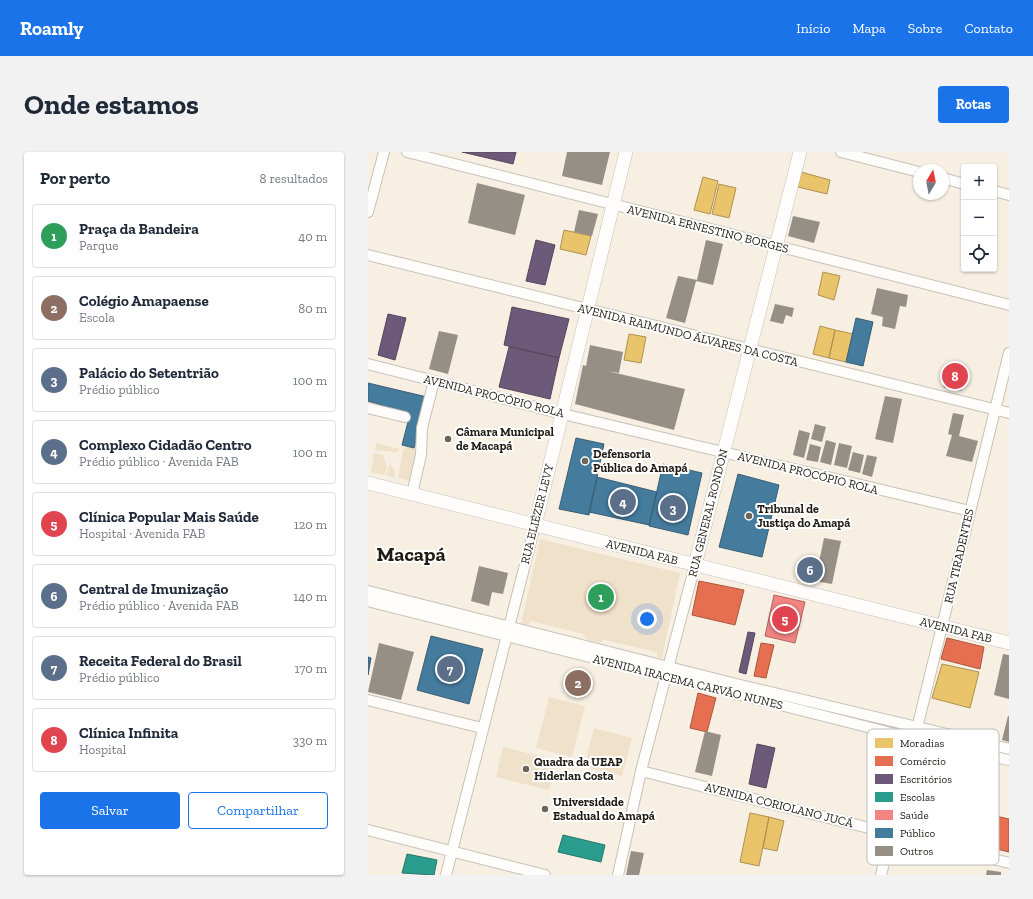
<!DOCTYPE html>
<html lang="pt">
<head>
<meta charset="utf-8">
<style>
  body { margin:0; font-family:"Zilla Slab",serif; background:#f2f2f3; color:#1f2937 }
  .controls { position:absolute; right:12px; top:12px; display:grid; overflow:hidden; border-radius:4px; box-shadow:0 1px 3px #0004 }
  .controls button { width:36px; height:36px; display:grid; place-items:center; padding:0; border:0; border-bottom:1px solid #e0e1e3; background:#fff; color:#1f2937; font:20px sans-serif }
  .compass { position:absolute; left:545px; top:12px; width:36px; height:36px; border-radius:50%; background:#fff; box-shadow:0 1px 3px #0004; rotate:10deg }
  .you { position:absolute; left:279px; top:467px; width:14px; height:14px; margin:-10px; border:3px solid #fff; border-radius:50%; background:#1a73e8; box-shadow:0 0 0 6px #1a73e833 }
  .badge { display:grid; place-items:center; width:26px; height:26px; border-radius:50%; background:#1a73e8; color:#fff; font-size:13px; font-weight:700 }
  .pin { position:absolute; translate:-50% -50%; border:2px solid #fff; box-shadow:0 1px 4px #0006 }
  .list { margin:0; padding:0; list-style:none }
  h2 { display:flex; justify-content:space-between; align-items:center; height:52px; margin:0; padding:0 16px; font-size:17px }
  h2 small { font-size:13px; font-weight:400; color:#747a83 }
  .list li { display:grid; grid-template-columns:26px 1fr auto; gap:12px; align-items:center; box-sizing:border-box; height:64px; margin:0 8px 8px; padding:0 8px; border:1px solid #e0e1e3; border-radius:4px }
  .list b { display:block; font-size:15px; white-space:nowrap }
  .list p { margin:0; font-size:13px; white-space:nowrap; color:#747a83 }
  .list em { font-size:13px; font-style:normal; color:#747a83 }
  .actions { display:flex; gap:8px; padding:12px 16px }
  .actions a { flex:1; padding:9px 0; border:1px solid #1a73e8; border-radius:4px; text-align:center; font-size:14px; color:#1a73e8 }
  .actions .main { background:#1a73e8; color:#fff }
  .icon { flex:none; width:22px; height:22px; fill:none; stroke:currentColor; stroke-width:2; stroke-linecap:round; stroke-linejoin:round }
  .map { position:relative; flex:none; width:641px; height:723px; overflow:hidden; border-radius:4px }
  header { display:flex; align-items:center; gap:24px; box-sizing:border-box; height:56px; padding:0 20px; background:#1a73e8; color:#fff }
  header strong { font-size:19px }
  nav { display:flex; gap:22px; margin-inline-start:auto; font-size:14px }
  .intro { display:flex; align-items:center; justify-content:space-between; box-sizing:border-box; height:96px; padding:0 24px }
  h1 { margin:0; font-size:28px }
  .button { padding:10px 18px; border-radius:4px; background:#1a73e8; color:#fff; font-size:14px; font-weight:700 }
  main { display:flex; gap:24px; padding:0 24px }
  aside { flex:1; background:#fff; border-radius:4px; box-shadow:0 1px 3px #0004 }
  .map>svg:first-child { display:block }
  .green { fill:#f0e1ca }
  .homes { fill:#e9c46a; stroke:#ad9150 }
  .shops { fill:#e76f51; stroke:#ab563e }
  .offices { fill:#6d597a; stroke:#56465b }
  .schools { fill:#2a9d8f; stroke:#27766a }
  .health { fill:#f28482; stroke:#b36461 }
  .public { fill:#457b9d; stroke:#3a5e74 }
  .building { fill:#958f86 }
  .lines { fill:none; stroke-linecap:round; stroke-linejoin:round }
  .minor-casing { stroke:#c8c1b7; stroke-width:12 }
  .major-casing { stroke:#c8c1b7; stroke-width:14 }
  .minor { stroke:#fefdfb; stroke-width:10 }
  .major { stroke:#fefdfb; stroke-width:13 }
  .poi-dot { fill:#6b655b; stroke:#fff; stroke-width:1.5 }
  .labels { text-anchor:middle; dominant-baseline:central; stroke-width:4; stroke-linejoin:round; paint-order:stroke }
  .street-label { font-size:12px; fill:#201b13; stroke:#fff }
  .poi-label { font-size:12px; font-weight:bold; fill:#201b13; stroke:#fff; text-anchor:start }
  .town-label { font-size:20px; font-weight:bold; fill:#201b13; stroke:#fff }
  .key { fill:#fff; stroke:#bcbbb8; stroke-width:1 }
  .key-label { font-size:11px; fill:#201b13 }
</style>
</head>
<body>
<header>
<strong>Roamly</strong>
<nav><a>Início</a><a>Mapa</a><a>Sobre</a><a>Contato</a></nav>
</header>
<div class="intro"><h1>Onde estamos</h1><a class="button">Rotas</a></div>
<main>
<aside>
<h2>Por perto<small>8 resultados</small></h2>
<ul class="list">
<li><span class="badge" style="background:#2e9e5b">1</span><div><b>Praça da Bandeira</b><p>Parque</p></div><em>40 m</em></li>
<li><span class="badge" style="background:#8d6e63">2</span><div><b>Colégio Amapaense</b><p>Escola</p></div><em>80 m</em></li>
<li><span class="badge" style="background:#5c6f8a">3</span><div><b>Palácio do Setentrião</b><p>Prédio público</p></div><em>100 m</em></li>
<li><span class="badge" style="background:#5c6f8a">4</span><div><b>Complexo Cidadão Centro</b><p>Prédio público · Avenida FAB</p></div><em>100 m</em></li>
<li><span class="badge" style="background:#e0444e">5</span><div><b>Clínica Popular Mais Saúde</b><p>Hospital · Avenida FAB</p></div><em>120 m</em></li>
<li><span class="badge" style="background:#5c6f8a">6</span><div><b>Central de Imunização</b><p>Prédio público · Avenida FAB</p></div><em>140 m</em></li>
<li><span class="badge" style="background:#5c6f8a">7</span><div><b>Receita Federal do Brasil</b><p>Prédio público</p></div><em>170 m</em></li>
<li><span class="badge" style="background:#e0444e">8</span><div><b>Clínica Infinita</b><p>Hospital</p></div><em>330 m</em></li>
</ul>
<div class="actions"><a class="main">Salvar</a><a>Compartilhar</a></div>
</aside>
<div class="map">
<svg width="641" height="723" viewBox="0 0 641 723">
  <rect width="100%" height="100%" fill="#f7efe2"/>
  <!-- green -->
  <path class="green" d="M8,291L32,297L27,301C21,298 14,300 7,298Z
    M40,295L49,297L41,329L30,326L35,297Z
    M6,301L15,303L19,315L16,323L3,320Z
    M22,312L27,319V326L18,323Z
    M172,387L312,421L294,506L289,505V500L236,488L231,491L219,488L216,482L162,469L161,473L153,472Z
    M181,545L217,554L204,605L168,596Z
    M226,576L264,586L254,624L216,615Z
    M135,595L188,608L181,638L128,625Z"/>
  <!-- homes -->
  <path class="homes" d="M433,20L462,28L459,42L430,35Z
    M335,25L350,29L342,62L326,58Z
    M351,32L368,36L361,66L344,62Z
    M196,78L223,84L218,103L192,97Z
    M455,120L472,124L466,148L450,143Z
    M452,174L467,178L461,206L445,202Z
    M467,178L485,182L478,210L461,206Z
    M261,182L278,185L273,211L256,208Z
    M574,512L611,520L602,556L564,546Z
    M382,661L401,665L391,714L372,710Z
    M401,665L416,669L409,699L395,696Z"/>
  <!-- shops -->
  <path class="shops" d="M331,429L376,438L367,473L324,463Z
    M579,486L616,495L612,517L573,507Z
    M393,491L406,493L398,526L386,524Z
    M330,541L348,546L339,580L322,576Z
    M619,662L641,667V700L612,693Z"/>
  <!-- offices -->
  <path class="offices" d="M94,0H148L145,12Z
    M168,88L187,93L177,133L158,129Z
    M144,155L201,167L191,206L136,193Z
    M20,162L38,166L27,208L10,203Z
    M141,195L191,206L182,247L131,235Z
    M380,480L387,481L378,522L371,520Z
    M389,592L407,596L398,636L381,632Z"/>
  <!-- schools -->
  <path class="schools" d="M195,683L237,693L233,710L190,700Z
    M39,702L69,708L66,723L34,721Z"/>
  <!-- health -->
  <path class="health" d="M581,211L598,214L593,238L576,235Z
    M406,443L437,450L427,491L397,484Z"/>
  <!-- public -->
  <path class="public" d="M488,166L505,170L495,214L478,210Z
    M0,231L59,245L46,296L34,293L42,262L0,249Z
    M208,286L236,292L221,363L191,357Z
    M295,312L334,321L320,383L281,374Z
    M370,322L411,333L394,405L351,395Z
    M229,325L289,340L281,373L221,360Z
    M63,484L115,497L101,552L49,538Z
    M0,505L3,506L0,523Z"/>
  <!-- building -->
  <path class="building" d="M199,0H242L234,33L194,24Z
    M109,31L157,43L147,83L100,71Z
    M211,58L230,62L224,84L206,80Z
    M425,64L452,70L446,91L420,84Z
    M338,88L355,92L345,133L328,129L317,171L298,166L310,124L329,128Z
    M509,136L540,143L538,155L532,154L527,177L514,174L515,165L503,162Z
    M407,152L426,156L424,165L418,163L415,172L402,169Z
    M71,179L90,183L80,222L61,217Z
    M222,193L255,200L251,221L239,219L317,237L306,278L207,252L215,213L218,214Z
    M517,244L534,247L525,291L507,287Z
    M585,261L596,263L591,284L610,289L604,310L578,304L584,283L580,282Z
    M447,272L458,275L454,290L443,287Z
    M431,278L442,281L436,306L425,303Z
    M458,288L468,291L463,313L452,310Z
    M471,291L484,294L479,316L466,313Z
    M442,292L453,295L450,310L438,308Z
    M485,300L496,303L492,321L480,318Z
    M499,303L509,305L504,325L494,322Z
    M456,386L473,389L464,432L447,429Z
    M111,414L140,421L135,442L124,440L121,454L103,449Z
    M11,491L46,500L33,548L0,540Z
    M635,502L641,503V547L626,543Z
    M640,564H641V590L634,588Z
    M337,579L353,583L344,624L327,620Z
    M263,699L276,701L271,723H258Z
    M619,718L633,720V723H618Z"/>
  <g class="lines">
    <defs>
      <path id="minor" d="M39,0L641,153
        M473,0L551,20
        M575,26L596,32
        M626,39L641,43
        M0,60L16,0
        M0,103L641,261
        M0,212L195,262L602,359
        M0,256L37,265
        M44,342L53,303L54,276L66,229
        M0,439L368,532L641,597
        M0,449L547,587L641,608
        M0,548L114,576
        M273,619L641,711
        M0,678L177,723
        M78,723L167,373
        M250,723L273,619L327,413
        M513,723L641,201"/>
      <path id="major" d="M0,331L641,491
        M167,373L258,0
        M327,413L432,0"/>
    </defs>
    <!-- minor casing -->
    <use href="#minor" class="minor-casing"/>
    <!-- major casing -->
    <use href="#major" class="major-casing"/>
    <!-- minor -->
    <use href="#minor" class="minor"/>
    <!-- major -->
    <use href="#major" class="major"/>
  </g>
  <!-- markers -->
  <g class="poi-dot">
    <circle cx="80" cy="287" r="4"/>
    <circle cx="217" cy="309" r="4"/>
    <circle cx="381" cy="364" r="4"/>
    <circle cx="158" cy="617" r="4"/>
    <circle cx="177" cy="657" r="4"/>
  </g>
  <g class="labels">
    <!-- street labels -->
    <g class="street-label">
      <text transform="translate(340 77) rotate(14)">AVENIDA ERNESTINO BORGES</text>
      <text transform="translate(320 183) rotate(14)">AVENIDA RAIMUNDO ÁLVARES DA COSTA</text>
      <text transform="translate(126 244) rotate(14)">AVENIDA PROCÓPIO ROLA</text>
      <text transform="translate(440 321) rotate(14)">AVENIDA PROCÓPIO ROLA</text>
      <text transform="translate(340 361) rotate(-76)">RUA GENERAL RONDON</text>
      <text transform="translate(169 362) rotate(-76)">RUA ELIÉZER LEVY</text>
      <text transform="translate(274 400) rotate(14)">AVENIDA FAB</text>
      <text transform="translate(591 404) rotate(-77)">RUA TIRADENTES</text>
      <text transform="translate(588 478) rotate(14)">AVENIDA FAB</text>
      <text transform="translate(320 530) rotate(14)">AVENIDA IRACEMA CARVÃO NUNES</text>
      <text transform="translate(411 653) rotate(14)">AVENIDA CORIOLANO JUCÁ</text>
    </g>
    <!-- poi labels -->
    <g class="poi-label">
      <text x="88" y="280">Câmara Municipal<tspan x="88" dy="14">de Macapá</tspan></text>
      <text x="225" y="302">Defensoria<tspan x="225" dy="14">Pública do Amapá</tspan></text>
      <text x="389" y="357">Tribunal de<tspan x="389" dy="14">Justiça do Amapá</tspan></text>
      <text x="166" y="610">Quadra da UEAP<tspan x="166" dy="14">Hiderlan Costa</tspan></text>
      <text x="185" y="650">Universidade<tspan x="185" dy="14">Estadual do Amapá</tspan></text>
    </g>
    <!-- town labels -->
    <g class="town-label">
      <text x="43" y="402">Macapá</text>
    </g>
  </g>
  <!-- legend -->
  <rect x="499" y="577" width="132" height="136" rx="6" class="key"/>
  <rect x="507" y="586" width="18" height="10" fill="#e9c46a"/>
  <rect x="507" y="604" width="18" height="10" fill="#e76f51"/>
  <rect x="507" y="622" width="18" height="10" fill="#6d597a"/>
  <rect x="507" y="640" width="18" height="10" fill="#2a9d8f"/>
  <rect x="507" y="658" width="18" height="10" fill="#f28482"/>
  <rect x="507" y="676" width="18" height="10" fill="#457b9d"/>
  <rect x="507" y="694" width="18" height="10" fill="#958f86"/>
  <g class="key-label">
    <text x="532" y="595">Moradias</text>
    <text x="532" y="613">Comércio</text>
    <text x="532" y="631">Escritórios</text>
    <text x="532" y="649">Escolas</text>
    <text x="532" y="667">Saúde</text>
    <text x="532" y="685">Público</text>
    <text x="532" y="703">Outros</text>
  </g>
</svg>
<div class="controls">
<button>+</button>
<button>−</button>
<button><svg class="icon" aria-label="locate" viewBox="0 0 24 24"><circle cx="12" cy="12" r="6"/><path d="M12 2v4M12 18v4M2 12h4M18 12h4"/></svg></button>
</div>
<svg class="compass" viewBox="-18 -18 36 36"><path d="M0-13l5 13h-10z" fill="#e53935"/><path d="M0 13l5-13h-10z" fill="#747a83"/></svg>
<div class="you"></div>
<div class="pin badge" style="left:233px;top:445px;background:#2e9e5b">1</div>
<div class="pin badge" style="left:210px;top:531px;background:#8d6e63">2</div>
<div class="pin badge" style="left:305px;top:356px;background:#5c6f8a">3</div>
<div class="pin badge" style="left:255px;top:350px;background:#5c6f8a">4</div>
<div class="pin badge" style="left:417px;top:467px;background:#e0444e">5</div>
<div class="pin badge" style="left:442px;top:418px;background:#5c6f8a">6</div>
<div class="pin badge" style="left:82px;top:517px;background:#5c6f8a">7</div>
<div class="pin badge" style="left:587px;top:224px;background:#e0444e">8</div>
</div>
</main>
</body>
</html>
